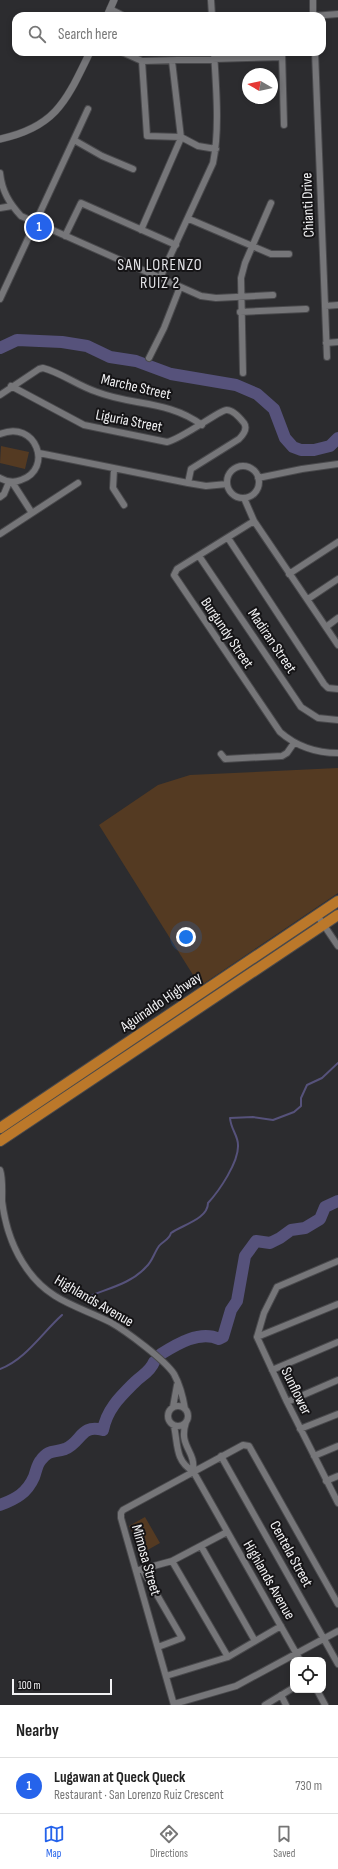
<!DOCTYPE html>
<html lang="en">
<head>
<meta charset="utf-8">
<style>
  body { margin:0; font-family:"Sofia Sans Condensed",sans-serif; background:#f2f2f2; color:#222 }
  .controls { position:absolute; right:12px; bottom:12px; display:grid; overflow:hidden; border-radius:8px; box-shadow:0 2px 6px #0003 }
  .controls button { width:36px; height:36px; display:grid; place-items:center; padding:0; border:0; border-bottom:1px solid #e0e0e0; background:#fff; color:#222; font:20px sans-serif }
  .compass { position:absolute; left:242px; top:68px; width:36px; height:36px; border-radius:50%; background:#fff; box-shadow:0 2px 6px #0003; rotate:279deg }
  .scale { position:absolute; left:12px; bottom:10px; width:100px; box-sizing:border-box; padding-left:4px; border:2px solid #f2f2f4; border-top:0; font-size:11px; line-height:14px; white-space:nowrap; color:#f2f2f4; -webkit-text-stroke:3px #151416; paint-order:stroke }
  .you { position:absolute; left:186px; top:937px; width:14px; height:14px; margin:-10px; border:3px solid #fff; border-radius:50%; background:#1a73e8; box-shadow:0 0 0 6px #1a73e833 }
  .badge { display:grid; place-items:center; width:26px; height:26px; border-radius:50%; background:#2563eb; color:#fff; font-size:13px; font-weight:700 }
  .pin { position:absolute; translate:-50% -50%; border:2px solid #fff; box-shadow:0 1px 4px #0006 }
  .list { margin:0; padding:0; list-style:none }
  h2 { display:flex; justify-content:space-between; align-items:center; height:52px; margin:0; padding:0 16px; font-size:17px }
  h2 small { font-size:13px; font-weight:400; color:#767676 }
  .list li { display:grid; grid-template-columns:26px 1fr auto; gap:12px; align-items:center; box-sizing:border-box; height:56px; padding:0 16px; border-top:1px solid #e0e0e0 }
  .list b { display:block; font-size:15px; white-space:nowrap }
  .list p { margin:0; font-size:13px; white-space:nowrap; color:#767676 }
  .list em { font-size:13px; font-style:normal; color:#767676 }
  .icon { flex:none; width:22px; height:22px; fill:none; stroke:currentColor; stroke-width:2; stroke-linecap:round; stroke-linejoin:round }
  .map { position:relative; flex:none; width:338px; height:1705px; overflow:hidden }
  .search { position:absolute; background:#fff; box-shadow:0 2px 6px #0003; left:12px; right:12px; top:12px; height:44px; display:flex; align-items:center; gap:10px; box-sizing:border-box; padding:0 14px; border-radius:12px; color:#767676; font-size:15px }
  .sheet { height:108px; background:#fff }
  nav { display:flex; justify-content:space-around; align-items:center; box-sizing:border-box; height:56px; border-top:1px solid #e0e0e0; background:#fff; font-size:11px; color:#767676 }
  nav a { display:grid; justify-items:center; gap:2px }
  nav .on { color:#2563eb }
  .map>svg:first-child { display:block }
  .green { fill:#543a22 }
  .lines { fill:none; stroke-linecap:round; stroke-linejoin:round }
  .stream { stroke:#56527b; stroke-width:2 }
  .river { stroke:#56527b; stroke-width:12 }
  .minor-casing { stroke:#49494c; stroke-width:8 }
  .tertiary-casing { stroke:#49494c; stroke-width:8 }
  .trunk-casing { stroke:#49494c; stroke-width:12 }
  .minor { stroke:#767679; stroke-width:6 }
  .tertiary { stroke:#767679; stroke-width:7 }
  .trunk { stroke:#bb782a; stroke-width:10 }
  .labels { text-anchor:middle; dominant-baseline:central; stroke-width:4; stroke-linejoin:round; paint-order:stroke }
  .street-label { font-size:15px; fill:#f2f2f4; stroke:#151416 }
  .neighbourhood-label { font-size:16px; letter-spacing:1px; fill:#e2e2e6; stroke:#151416 }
</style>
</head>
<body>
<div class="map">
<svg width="338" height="1705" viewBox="0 0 338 1705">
  <rect width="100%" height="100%" fill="#2c2c2f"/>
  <!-- green -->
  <path class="green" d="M1,446L29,452L25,469L0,463Z
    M338,768V893L200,986L99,825L158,785L190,775Z
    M145,1517L160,1543L144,1552L129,1526Z"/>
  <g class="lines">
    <!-- stream -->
    <path class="stream" d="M83,1299C104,1289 130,1285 146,1267C152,1262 154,1253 159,1246C163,1241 169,1240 171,1233C182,1225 208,1219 208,1203C219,1191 239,1162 238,1145C238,1135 231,1130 230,1118L253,1117L273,1120L294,1112L301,1106V1098L307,1085L322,1078L338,1063
      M0,1369C25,1360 42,1333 62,1315"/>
    <!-- river -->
    <path class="river" d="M0,348L17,340L62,342L87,346L110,357L136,361L171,374L236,385L257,394L274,409L285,438L293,447L301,450H314L330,446L338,438
      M161,1354C177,1344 200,1330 219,1339L223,1337L231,1310L237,1301L245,1256L256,1241L270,1243L280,1238L291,1230L305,1228L320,1219L325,1207L338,1201
      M0,1505C16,1499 27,1493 34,1477C36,1472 37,1464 41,1460C49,1449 54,1453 65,1449C82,1442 80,1424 103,1430C107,1409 120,1397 135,1382C142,1375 150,1372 154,1362"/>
    <defs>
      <path id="minor" d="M211,0L212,16
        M313,0V16
        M110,9L124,16
        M313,16L338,14
        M122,52L142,61L282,57
        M282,52L284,125
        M315,52L327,357
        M142,61L147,136L181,137L198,146L216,149
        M74,140L102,156L133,169
        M0,173C2,191 9,203 21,216L201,296L216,298L273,295
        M0,208L12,206
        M189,219L271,254H289
        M141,230L181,138L172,61
        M65,236L81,203L176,245
        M160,278L213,163C220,129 216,87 214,52
        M0,299L88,109
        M325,306L338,305
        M240,312L306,309
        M326,343L338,342
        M149,358L164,328L180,287
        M243,373L241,278L245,263L271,203
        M11,386L84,425L167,442C182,439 221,409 227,410C233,410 240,418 244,423C248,429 243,435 239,439L191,469L188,483
        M0,395L39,369L43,368C62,373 78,386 97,392C133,406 168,400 202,425
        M0,434C36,419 54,469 21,480C14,483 7,482 0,478
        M39,453L188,483L206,486L227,484
        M227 482a16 16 0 1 1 32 0a16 16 0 1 1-32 0Z
        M114,469L113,488L124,505
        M258,478L302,469L338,464
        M12,482L32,513
        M0,497L4,494L9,482
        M244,498L254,521L338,645
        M254,521L177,569L174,575L280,732C296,746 317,753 338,753
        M0,534L78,483
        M228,538L324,684L328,688L338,689
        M199,556L301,707L318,718L338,720
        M289,574L338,542
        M308,599L338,579
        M326,627L338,618
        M221,754L225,759L282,756L287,753L294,743
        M317,915L338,946
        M0,1170C3,1179 2,1191 2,1201C5,1225 12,1248 27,1269C49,1301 78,1306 110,1322C126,1331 165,1360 174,1374C180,1385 183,1397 185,1409
        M338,1261L277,1287L264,1313L257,1337L287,1402L338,1503
        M257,1337L338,1304
        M272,1370L338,1342
        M287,1402L338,1380
        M168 1416a10 10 0 1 1 20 0a10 10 0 1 1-20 0Z
        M173,1407L177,1385
        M186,1422C178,1447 196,1450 193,1471
        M174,1426C178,1444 175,1461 193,1471L300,1660
        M300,1429L338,1414
        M221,1456L338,1664
        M314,1456L338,1446
        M326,1481L338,1476
        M201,1546L255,1641
        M172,1561L228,1657
        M142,1569L182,1638L158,1647
        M139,1570L172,1561L227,1532
        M166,1676L228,1657L281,1626
        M317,1690L325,1705
        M281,1695L286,1705
        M174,1704L236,1686L338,1631
        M174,1705L121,1518V1513L123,1510L243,1445L249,1446L338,1604
        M265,1705L293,1688"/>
      <path id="tertiary" d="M107,16L114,0
        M0,139C57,127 67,99 90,52"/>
      <path id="trunk" d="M0,1128L338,901
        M0,1141L338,915"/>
    </defs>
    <!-- minor casing -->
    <use href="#minor" class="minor-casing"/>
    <!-- tertiary casing -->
    <use href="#tertiary" class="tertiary-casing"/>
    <!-- trunk casing -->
    <use href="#trunk" class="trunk-casing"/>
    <!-- minor -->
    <use href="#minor" class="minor"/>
    <!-- tertiary -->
    <use href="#tertiary" class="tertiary"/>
    <!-- trunk -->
    <use href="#trunk" class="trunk"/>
  </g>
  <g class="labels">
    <!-- street labels -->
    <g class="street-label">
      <text transform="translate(308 205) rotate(-92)">Chianti Drive</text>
      <text transform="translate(136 387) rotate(13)">Marche Street</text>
      <text transform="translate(129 421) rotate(11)">Liguria Street</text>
      <text transform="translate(227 633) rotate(56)">Burgundy Street</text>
      <text transform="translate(272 641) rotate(56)">Madiran Street</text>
      <text transform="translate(161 1002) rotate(-34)">Aguinaldo Highway</text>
      <text transform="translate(94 1301) rotate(30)">Highlands Avenue</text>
      <text transform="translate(296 1391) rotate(64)">Sunflower</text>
      <text transform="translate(291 1554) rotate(61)">Centela Street</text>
      <text transform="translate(146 1560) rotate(74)">Mimosa Street</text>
      <text transform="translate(269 1580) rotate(60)">Highlands Avenue</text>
    </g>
    <!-- neighbourhood labels -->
    <g class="neighbourhood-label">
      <text x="160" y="265">SAN LORENZO<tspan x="160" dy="18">RUIZ 2</tspan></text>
    </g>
  </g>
</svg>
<div class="controls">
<button><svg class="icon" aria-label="locate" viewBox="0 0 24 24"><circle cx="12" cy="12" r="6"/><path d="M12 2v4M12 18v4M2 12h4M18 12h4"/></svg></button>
</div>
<svg class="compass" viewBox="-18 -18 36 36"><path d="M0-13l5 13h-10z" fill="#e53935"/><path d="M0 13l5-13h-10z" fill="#767676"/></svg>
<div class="scale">100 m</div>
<div class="you"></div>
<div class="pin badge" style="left:39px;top:227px">1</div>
<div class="search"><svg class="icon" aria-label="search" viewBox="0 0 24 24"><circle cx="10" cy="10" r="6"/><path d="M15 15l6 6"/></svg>Search here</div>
</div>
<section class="sheet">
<h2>Nearby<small></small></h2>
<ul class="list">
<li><span class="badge">1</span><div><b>Lugawan at Queck Queck</b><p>Restaurant · San Lorenzo Ruiz Crescent</p></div><em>730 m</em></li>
</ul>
</section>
<nav>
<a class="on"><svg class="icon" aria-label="map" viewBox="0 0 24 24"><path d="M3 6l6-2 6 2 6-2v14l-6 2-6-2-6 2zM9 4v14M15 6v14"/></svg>Map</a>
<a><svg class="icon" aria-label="directions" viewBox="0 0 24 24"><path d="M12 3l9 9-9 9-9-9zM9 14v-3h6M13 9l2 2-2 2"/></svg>Directions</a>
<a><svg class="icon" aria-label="saved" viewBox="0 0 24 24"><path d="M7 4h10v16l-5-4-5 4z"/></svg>Saved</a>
</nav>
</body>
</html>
